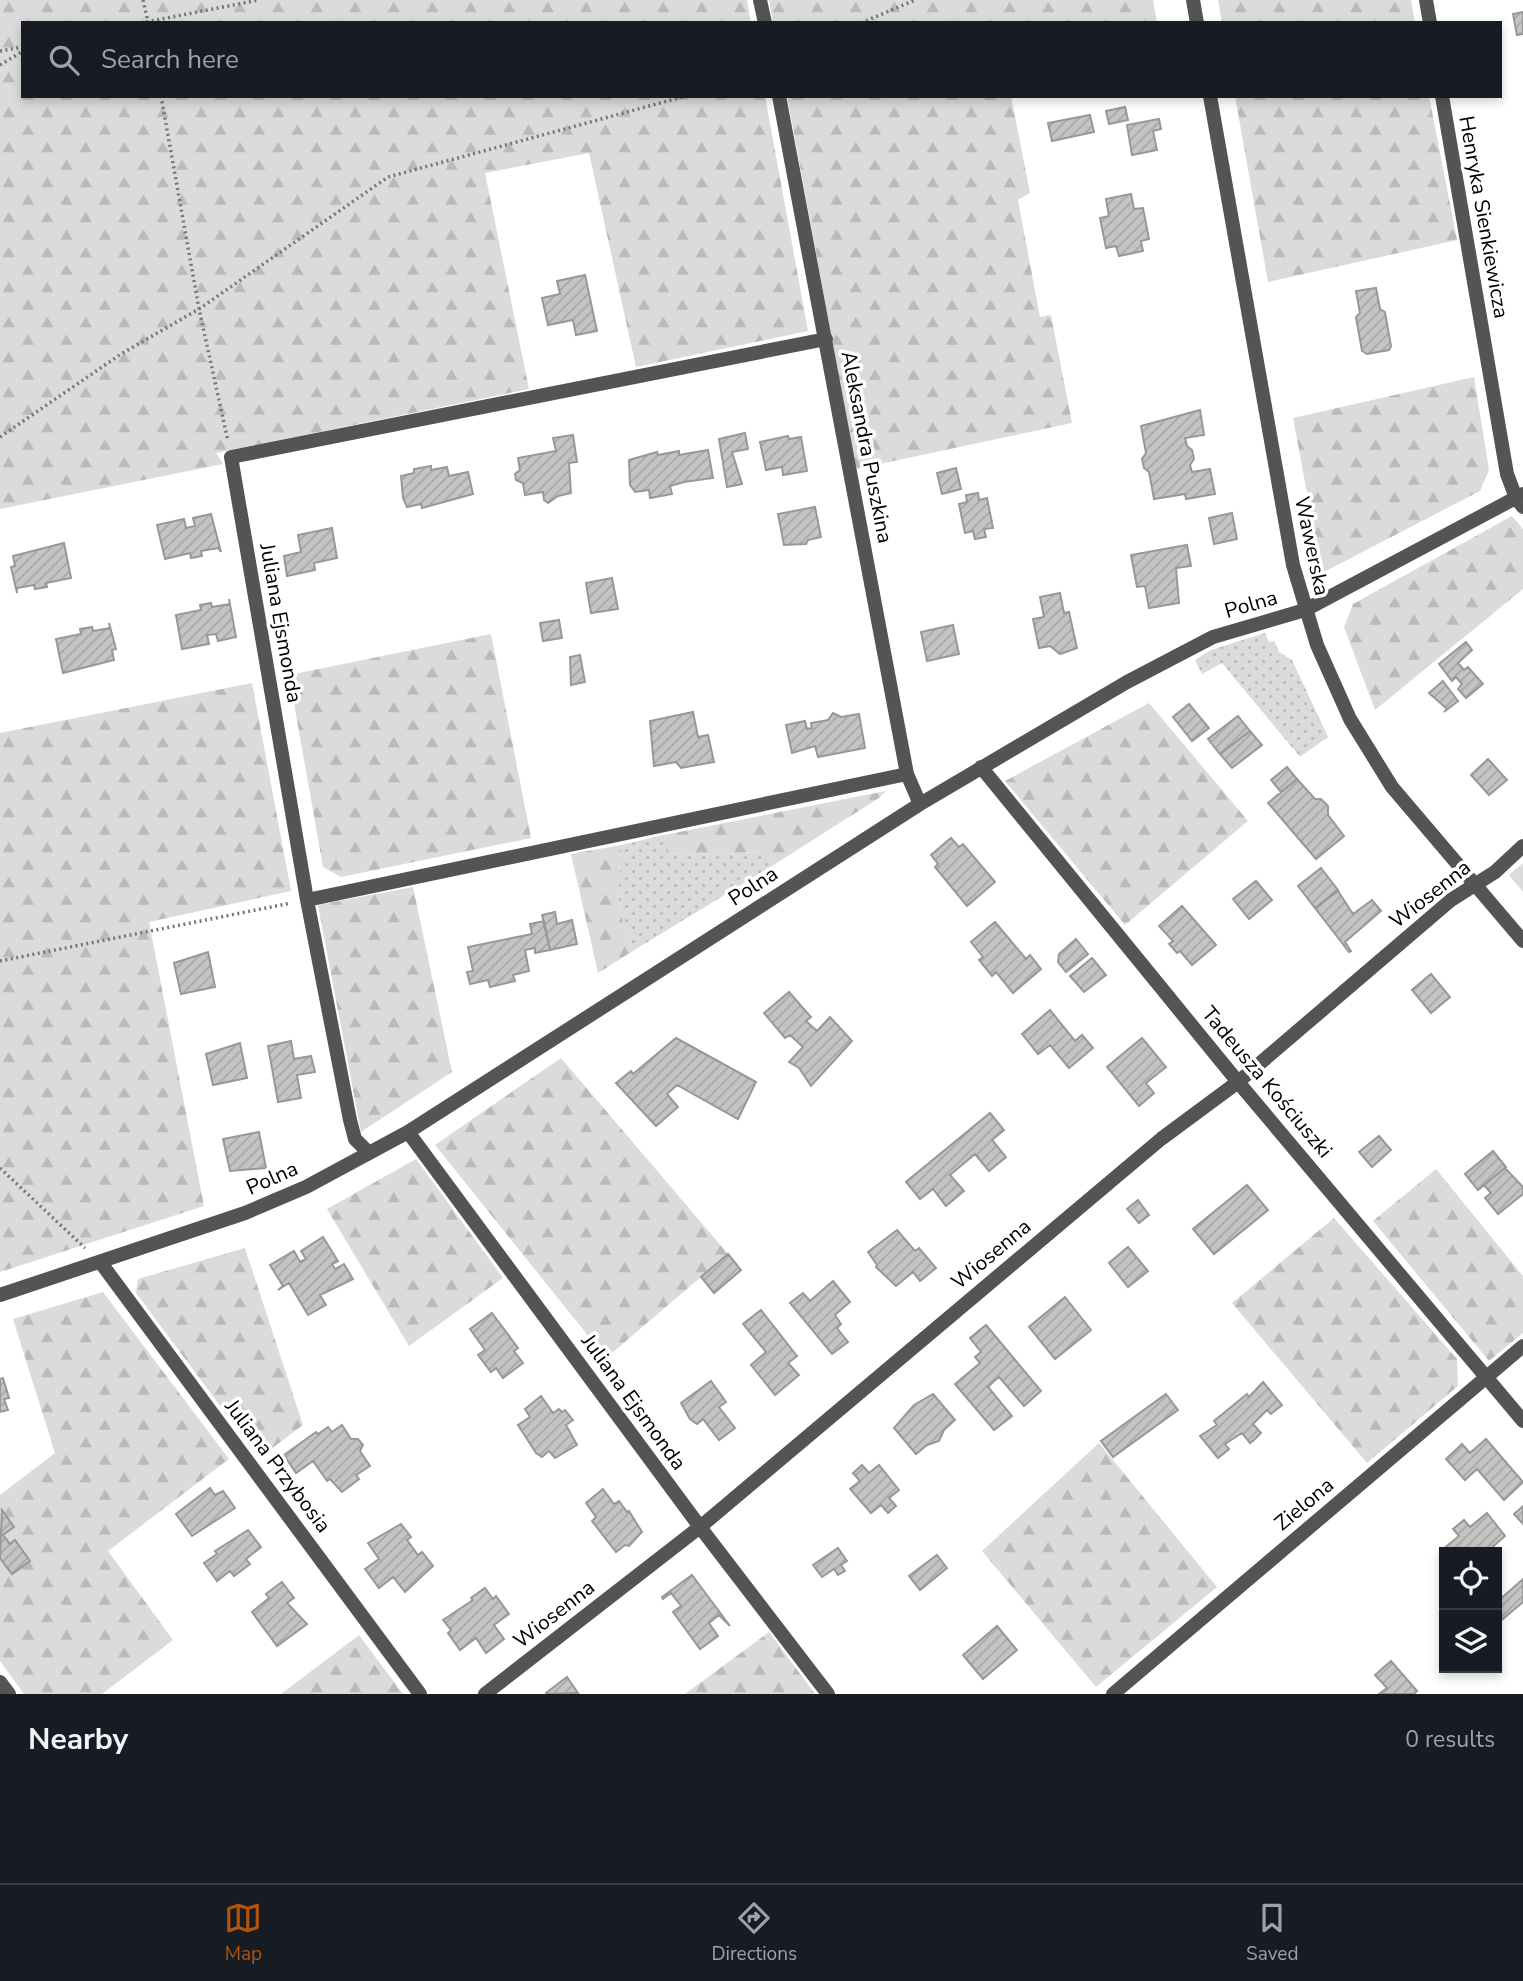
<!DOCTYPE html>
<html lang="en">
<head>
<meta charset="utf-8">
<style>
  body { margin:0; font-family:"Nunito Sans",sans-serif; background:#242831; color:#f1f3f6 }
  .controls { position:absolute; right:21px; bottom:21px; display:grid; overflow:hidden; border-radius:0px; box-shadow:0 4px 10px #0003 }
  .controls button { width:63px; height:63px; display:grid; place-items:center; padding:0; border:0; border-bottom:2px solid #363941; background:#171b24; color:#f1f3f6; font:35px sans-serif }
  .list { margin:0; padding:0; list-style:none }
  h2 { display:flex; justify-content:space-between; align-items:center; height:91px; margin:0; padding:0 28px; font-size:30px }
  h2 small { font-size:23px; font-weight:400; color:#9ea1a6 }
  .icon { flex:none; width:38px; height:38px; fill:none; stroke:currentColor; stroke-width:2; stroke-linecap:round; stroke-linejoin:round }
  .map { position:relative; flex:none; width:1523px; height:1694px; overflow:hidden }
  .search { position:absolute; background:#171b24; box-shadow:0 4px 10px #0003; left:21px; right:21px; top:21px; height:77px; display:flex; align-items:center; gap:18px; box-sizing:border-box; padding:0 24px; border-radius:0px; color:#9ea1a6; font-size:26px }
  .sheet { height:189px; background:#171b24 }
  nav { display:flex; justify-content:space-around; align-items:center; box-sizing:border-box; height:98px; border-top:2px solid #363941; background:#171b24; font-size:19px; color:#9ea1a6 }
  nav a { display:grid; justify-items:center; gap:4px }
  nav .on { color:#b45309 }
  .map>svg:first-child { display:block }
  .grass { fill:url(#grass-dots) }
  .forest { fill:url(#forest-firs) }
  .building { fill:url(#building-hatch); stroke:#989898; stroke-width:2 }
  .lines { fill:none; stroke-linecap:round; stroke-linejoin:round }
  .path { stroke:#767676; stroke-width:3.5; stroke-dasharray:2 3.5; stroke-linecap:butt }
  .minor { stroke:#545454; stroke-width:14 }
  .tertiary { stroke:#545454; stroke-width:14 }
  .labels { text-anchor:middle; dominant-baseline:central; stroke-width:7; stroke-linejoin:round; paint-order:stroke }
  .street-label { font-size:21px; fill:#000; stroke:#fff }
</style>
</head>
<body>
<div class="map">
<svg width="1523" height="1694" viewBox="0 0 1523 1694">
  <defs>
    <pattern id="grass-dots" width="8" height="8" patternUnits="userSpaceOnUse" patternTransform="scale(1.75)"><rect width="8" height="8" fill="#dbdbdb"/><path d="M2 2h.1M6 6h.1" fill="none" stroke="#bababa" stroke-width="1.8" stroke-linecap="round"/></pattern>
    <pattern id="forest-firs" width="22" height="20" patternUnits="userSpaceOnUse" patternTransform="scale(1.75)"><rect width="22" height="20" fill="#dbdbdb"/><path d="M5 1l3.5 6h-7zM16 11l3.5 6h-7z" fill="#bababa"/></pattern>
    <pattern id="building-hatch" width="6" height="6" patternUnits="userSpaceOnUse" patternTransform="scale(1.75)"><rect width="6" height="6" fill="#c4c4c4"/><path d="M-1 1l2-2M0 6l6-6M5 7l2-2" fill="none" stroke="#a7a7a7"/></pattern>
  </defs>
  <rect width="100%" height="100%" fill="#fff"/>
  <!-- grass -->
  <path class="grass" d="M1265,633L1269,642L1274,641L1279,652L1292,660L1328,737L1300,757L1222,663L1202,674L1195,660L1211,650Z
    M664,835L667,853L698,855L763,852L775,864L633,951L621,915L618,893L621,845Z"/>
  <!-- forest -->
  <path class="forest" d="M0,0H747L751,23H23V96H765L808,331L636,367L589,153L485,173L529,389L216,453L223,464L0,509Z
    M769,0H1153L1157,23H773Z
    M1218,0H1411L1415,23H1222Z
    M787,96H1011L1030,193L1018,200L1040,317L1051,315L1072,423L856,469Z
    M1235,96H1429L1457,240L1268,282Z
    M1474,377L1489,470L1480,491L1322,573L1293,418Z
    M1512,516L1523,529V589L1375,710L1344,627L1353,604Z
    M491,634L531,838L341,877L323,867L289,675Z
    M252,683L291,891L149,922L204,1206L0,1272V733Z
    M1149,703L1248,821L1125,925L1005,781Z
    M886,791L879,798L775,864L762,852L698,855L667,853L664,835Z
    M621,845L618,893L621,915L633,951L598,973L571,854Z
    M1523,863V892L1509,875Z
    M413,887L452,1072L361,1132L318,905Z
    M561,1058L728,1254L606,1358L435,1145Z
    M416,1159L503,1278L409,1346L327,1209Z
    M1436,1169L1523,1276V1333L1489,1361L1373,1221Z
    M1334,1218L1457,1359L1458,1386L1367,1463L1232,1303Z
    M245,1248L303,1425L259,1458L136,1293L138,1279Z
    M103,1292L229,1459L108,1551L173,1640L102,1694H24L0,1661V1495L55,1453L13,1319Z
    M1099,1443L1217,1587L1096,1687L982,1551Z
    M769,1632L815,1694H685Z
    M359,1635L403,1694H281Z"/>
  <!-- building -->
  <path class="building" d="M1523,12V34L1517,35L1513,14Z
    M1125,107L1128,120L1109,124L1106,111Z
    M1090,115L1094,132L1052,141L1048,123Z
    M1159,119L1161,129L1153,131L1157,150L1132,155L1127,125Z
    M1131,194L1134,209L1143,208L1149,239L1141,241L1143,251L1119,256L1116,246L1106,248L1100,218L1109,216L1106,199Z
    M585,275L597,331L576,335L573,320L548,325L542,298L560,294L557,281Z
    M1376,288L1380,309L1385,312L1391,346L1389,350L1367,354L1362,351L1356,317L1360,313L1356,291Z
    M1200,410L1204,435L1185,438L1187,446L1192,450L1194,459L1190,465L1192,472L1210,469L1215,494L1186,499L1185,494L1154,499L1149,472L1144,468L1142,459L1146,453L1141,426Z
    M745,433L748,449L732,452L742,484L727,487L719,439Z
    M573,435L577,462L569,463L571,493L558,496L548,503L544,500L543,492L525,495L523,483L516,480L515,474L520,470L518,458L556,451L553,438Z
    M788,436L789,439L801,437L807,471L783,475L782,467L766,470L760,442Z
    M708,450L713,478L684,482L670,486L672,494L650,498L649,490L635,492L630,485L629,460L657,452L658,455L679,451V455Z
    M431,466V470L447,467L449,476L468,472L473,494L422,508L421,504L407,507L403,498L401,476L414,473V469Z
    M956,468L961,489L942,494L937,473Z
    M978,493L979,500L987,498L993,528L984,529L986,537L975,539L973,531L965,533L959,504L967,502L966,495Z
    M815,507L821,537L808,540L806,544L784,545L778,514Z
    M1232,513L1237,539L1214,544L1209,518Z
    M211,514L221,552L218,548L201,551L202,556L191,558L190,553L165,559L157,525L184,519L186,528L195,526L193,518Z
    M332,528L337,558L314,563L315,570L287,576L284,556L301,552L298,535Z
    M64,543L71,578L46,583L47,587L35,589L34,585L17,588V593L11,567L15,566L13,556Z
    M1187,545L1191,566L1176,568L1179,603L1149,608L1145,586L1137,587L1131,555Z
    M612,578L618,609L591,613L586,583Z
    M1060,593L1064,613L1069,612L1077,648L1060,654L1050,646L1039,648L1033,619L1044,617L1040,597Z
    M229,599L236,637L218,641L216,634L207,635L209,644L182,649L176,615L201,610L200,605L211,603L212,607L230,604Z
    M559,620L562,638L543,641L540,623Z
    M109,623L116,649L112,650L114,660L63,673L56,639L81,634L80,629L92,627L93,631L110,628Z
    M953,625L959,654L927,661L921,632Z
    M1466,642L1472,650L1458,663L1464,670L1468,667L1483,684L1466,698L1458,689L1462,684L1456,677L1452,681L1439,664Z
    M580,655L585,682L571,685L570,657Z
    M1443,681L1458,701L1444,712L1447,709L1429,693Z
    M1189,704L1209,728L1192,741L1173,717Z
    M693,712L698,737L708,735L714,762L681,768L676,762L654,766L650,721Z
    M833,713L841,717L859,714L865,748L818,757L815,746L792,753L786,725L805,721L807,729L812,728L811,723L828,720Z
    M1238,716L1250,731L1220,754L1208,739Z
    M1250,731L1262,745L1232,768L1220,754Z
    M1488,759L1507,780L1489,795L1471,775Z
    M1287,767L1297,779L1281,792L1271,780Z
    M1297,779L1315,799H1321L1328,806V815L1344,836L1316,859L1268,803Z
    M951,838L959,847L963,844L995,882L967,906L935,867L938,864L931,855Z
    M1321,868L1338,890L1315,908L1298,886Z
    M1256,881L1272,900L1249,919L1233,899Z
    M1338,891L1353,914L1372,900L1381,911L1345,942L1351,951L1349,952L1315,908Z
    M1182,906L1216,945L1192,965L1180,951L1177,953L1169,944L1173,941L1159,926Z
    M555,912L557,924L572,920L577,944L550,950L542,915Z
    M544,921L550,950L535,953V948L525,950L529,971L513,975L515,981L490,987L488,980L470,984L467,972L473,971L468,947L532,934L530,924Z
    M995,922L1026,959L1030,955L1041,969L1013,993L996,972L992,976L979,960L983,957L971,942Z
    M1076,939L1088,954L1066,972L1058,962L1059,954Z
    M208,952L215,987L181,994L174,963Z
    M1092,958L1106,975L1084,992L1070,976Z
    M1431,974L1450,997L1431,1013L1412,990Z
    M789,992L811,1017L806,1021L817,1031L830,1017L852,1041L811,1086L799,1068L789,1062L803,1047L790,1035L785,1038L764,1013Z
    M1050,1010L1075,1041L1082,1035L1093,1048L1069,1068L1050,1045L1038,1054L1022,1034Z
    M676,1038L756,1082L738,1119L677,1085L667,1094L678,1107L656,1126L616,1083L631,1071L633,1074Z
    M1142,1038L1166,1067L1146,1083L1154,1093L1139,1106L1107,1067Z
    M291,1041L294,1059L311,1056L315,1072L297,1075L301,1098L278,1102L268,1046Z
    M240,1043L247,1078L213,1085L206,1054Z
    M990,1113L1004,1130L992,1140L1006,1157L989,1171L975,1154L950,1175L964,1191L946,1206L933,1189L920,1199L906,1182Z
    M259,1132L266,1168L230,1171L223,1139Z
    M1379,1136L1391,1150L1372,1167L1359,1152Z
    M1493,1151L1506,1167L1478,1190L1465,1174Z
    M1505,1168L1523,1187V1194L1498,1214L1485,1198L1491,1193L1484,1185Z
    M1247,1185L1268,1210L1214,1254L1193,1229Z
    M1138,1200L1149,1215L1139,1223L1127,1209Z
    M897,1230L915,1251L919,1248L936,1268L920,1281L913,1272L896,1286L876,1267L877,1265L868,1252Z
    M323,1237L338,1261L332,1264L335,1269L344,1264L353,1279L320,1295L326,1305L308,1315L289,1283L278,1290L283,1286L270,1265L294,1251L300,1262L306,1259L301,1251Z
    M1128,1247L1148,1271L1128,1287L1109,1263Z
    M728,1254L741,1270L714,1293L701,1277Z
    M833,1281L850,1302L835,1315L841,1324L837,1328L848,1342L832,1354L790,1303L803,1293L810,1301Z
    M1065,1297L1091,1330L1055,1359L1029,1327Z
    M761,1310L797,1356L788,1363L799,1375L775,1395L751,1365L766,1352L743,1324Z
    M492,1313L518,1348L514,1351L523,1363L503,1378L496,1368L491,1372L478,1355L485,1350L470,1329Z
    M986,1325L1041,1391L1024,1406L999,1377L992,1383L988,1387L1012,1416L994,1430L955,1384L980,1363L975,1357L981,1352L970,1338Z
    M3,1378L9,1398L4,1399L8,1410L0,1412V1379Z
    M711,1381L726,1402L719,1407L735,1428L719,1440L703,1419L697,1424L690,1419L681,1403Z
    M1263,1382L1282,1405L1271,1414L1267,1410L1253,1424L1261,1433L1254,1440L1250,1443L1242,1433L1225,1444L1229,1449L1218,1458L1200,1436L1217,1425L1214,1421L1247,1394L1249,1397Z
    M933,1394L955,1420L944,1430L939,1441L927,1445L916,1454L894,1428L914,1405Z
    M1166,1394L1178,1410L1113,1457L1101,1441Z
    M541,1396L553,1413L559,1409L562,1412L565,1410L573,1420L566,1425L577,1445L555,1458L549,1451L542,1457L536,1453L518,1425L530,1417L525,1409Z
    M342,1425L351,1439H358L363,1445L360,1451L370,1466L356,1475L359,1479L342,1492L330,1479L327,1481L313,1461L296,1473L284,1455L316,1432L318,1434L328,1427L332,1432Z
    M1486,1439L1523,1482L1504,1500L1477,1469L1465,1480L1446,1459L1462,1444L1470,1453Z
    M862,1465L869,1473L879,1465L899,1490L889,1498L896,1506L888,1513L881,1505L871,1513L850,1489L860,1481L853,1473Z
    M210,1488L215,1495L223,1491L235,1508L192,1536L176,1514Z
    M603,1489L614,1504L619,1501L627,1512L629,1511L642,1532L629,1546L625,1545L616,1552L592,1521L596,1517L586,1503Z
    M1523,1506V1524L1514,1514Z
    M2,1510L14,1527L3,1535L10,1544L15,1540L30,1561L12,1574L0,1558Z
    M1487,1513L1505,1536L1487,1552H1444L1442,1550L1459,1536L1453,1529L1464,1520L1470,1527Z
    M401,1524L411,1537L407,1540L418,1555L422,1552L433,1566L405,1592L393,1577L379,1588L365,1569L379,1559L368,1543Z
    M248,1530L261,1547L246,1559L250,1564L234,1576L230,1571L217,1581L204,1563L217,1554L215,1551Z
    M838,1548L847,1561L841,1565L845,1571L838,1575L834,1569L822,1577L813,1565Z
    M937,1555L947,1568L920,1590L909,1576Z
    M692,1575L730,1626L719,1615L709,1623L718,1636L700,1649L673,1612L681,1606L671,1593L663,1599L662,1597Z
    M1523,1579V1602L1497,1624V1602Z
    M282,1582L294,1598L287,1603L307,1624L277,1646L252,1612L269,1598L266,1594Z
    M485,1588L493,1599L496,1596L509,1614L494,1625L504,1639L486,1653L476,1638L460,1650L448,1633L451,1630L443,1620L473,1600L471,1598Z
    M997,1626L1017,1650L983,1679L963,1655Z
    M1391,1661L1417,1691L1414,1694H1379L1387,1688L1375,1675Z
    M567,1677L578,1693L546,1694V1693Z"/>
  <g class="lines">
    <!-- path -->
    <path class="path" d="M143,0L148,22
      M141,23L259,0
      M861,23L915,0
      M0,51L23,47
      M0,65L23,51
      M161,96L199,309L228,441
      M0,437L121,354L199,309L388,177L686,96
      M0,961L291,903
      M0,1168L85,1248"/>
    <!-- minor -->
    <path class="minor" d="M760,0L765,23
      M1426,0L1430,23
      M779,96L907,774L920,804
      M1442,96L1507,474L1516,498L1523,507
      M981,767L1238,1082L1523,1421
      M307,900L907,774
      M408,1132L700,1527L828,1694
      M368,1152L355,1139L350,1120L307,900L231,457L826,339
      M101,1263L420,1694
      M0,1295L245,1213L306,1187L408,1132L920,804L1127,682L1213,637L1305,610L1523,494
      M0,1682L9,1694
      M485,1694L700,1527L1161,1139L1238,1082L1451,900L1495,872L1523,846
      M1113,1694L1523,1346"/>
    <!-- tertiary -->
    <path class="tertiary" d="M1193,0L1197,23
      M1210,96L1293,565L1317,645L1350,719L1392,787L1523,941"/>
  </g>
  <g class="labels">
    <!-- street labels -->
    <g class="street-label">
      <text transform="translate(1484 217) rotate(80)">Henryka Sienkiewicza</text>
      <text transform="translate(867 447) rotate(79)">Aleksandra Puszkina</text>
      <text transform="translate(1312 546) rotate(78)">Wawerska</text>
      <text transform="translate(1251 604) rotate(-16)">Polna</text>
      <text transform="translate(281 623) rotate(80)">Juliana Ejsmonda</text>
      <text transform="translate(753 886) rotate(-33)">Polna</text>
      <text transform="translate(1430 894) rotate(-38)">Wiosenna</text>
      <text transform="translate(1267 1082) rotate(50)">Tadeusza Kościuszki</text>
      <text transform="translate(272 1178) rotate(-24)">Polna</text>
      <text transform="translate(991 1254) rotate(-40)">Wiosenna</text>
      <text transform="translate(634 1402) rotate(54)">Juliana Ejsmonda</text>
      <text transform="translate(278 1466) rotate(53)">Juliana Przybosia</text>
      <text transform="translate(1304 1504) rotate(-40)">Zielona</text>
      <text transform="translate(554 1614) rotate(-38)">Wiosenna</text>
    </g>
  </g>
</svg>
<div class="controls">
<button><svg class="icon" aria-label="locate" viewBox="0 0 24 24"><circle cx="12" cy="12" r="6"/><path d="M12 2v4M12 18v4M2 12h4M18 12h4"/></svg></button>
<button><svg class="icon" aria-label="layers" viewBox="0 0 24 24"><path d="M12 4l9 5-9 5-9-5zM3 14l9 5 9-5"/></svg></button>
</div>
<div class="search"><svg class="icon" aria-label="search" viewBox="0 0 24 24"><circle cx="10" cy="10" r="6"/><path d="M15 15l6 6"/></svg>Search here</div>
</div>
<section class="sheet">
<h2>Nearby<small>0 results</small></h2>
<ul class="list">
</ul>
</section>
<nav>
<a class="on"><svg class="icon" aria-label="map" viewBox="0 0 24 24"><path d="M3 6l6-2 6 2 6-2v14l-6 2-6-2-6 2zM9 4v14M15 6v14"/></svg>Map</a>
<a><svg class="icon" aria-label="directions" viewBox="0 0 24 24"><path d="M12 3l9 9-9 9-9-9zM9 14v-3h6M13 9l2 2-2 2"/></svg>Directions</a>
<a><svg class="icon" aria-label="saved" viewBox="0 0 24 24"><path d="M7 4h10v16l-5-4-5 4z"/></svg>Saved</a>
</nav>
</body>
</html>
